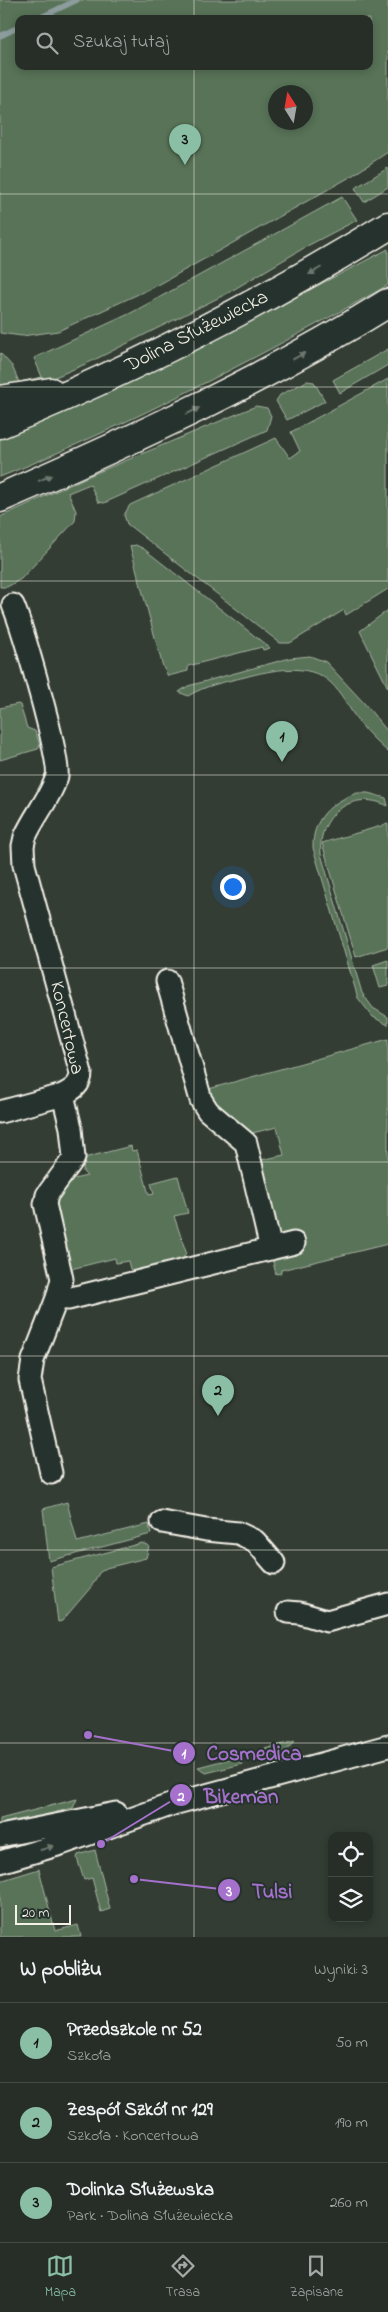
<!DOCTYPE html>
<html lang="pl">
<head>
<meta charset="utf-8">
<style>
  body { margin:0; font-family:"Indie Flower",sans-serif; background:#2e362f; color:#f1f3f6 }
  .controls { position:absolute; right:15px; bottom:15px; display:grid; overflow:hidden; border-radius:10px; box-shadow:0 2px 8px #0003 }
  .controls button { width:45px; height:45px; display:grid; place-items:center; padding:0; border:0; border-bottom:1px solid #424a44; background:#262e27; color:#f1f3f6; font:25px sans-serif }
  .compass { position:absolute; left:268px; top:85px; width:45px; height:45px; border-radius:50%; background:#262e27; box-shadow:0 2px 8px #0003; rotate:349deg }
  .scale { position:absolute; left:15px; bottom:12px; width:56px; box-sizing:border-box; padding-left:5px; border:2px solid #f4f1e8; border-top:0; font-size:14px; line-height:18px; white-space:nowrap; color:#f4f1e8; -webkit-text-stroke:4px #26332d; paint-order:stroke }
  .you { position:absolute; left:232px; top:886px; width:18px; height:18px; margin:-12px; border:4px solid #fff; border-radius:50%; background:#1a73e8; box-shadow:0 0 0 8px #1a73e833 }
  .badge { display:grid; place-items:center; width:32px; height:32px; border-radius:50%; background:#8abfa5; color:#111; font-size:16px; font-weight:700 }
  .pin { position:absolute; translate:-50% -41px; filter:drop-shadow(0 1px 2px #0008) }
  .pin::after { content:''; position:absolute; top:26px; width:18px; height:15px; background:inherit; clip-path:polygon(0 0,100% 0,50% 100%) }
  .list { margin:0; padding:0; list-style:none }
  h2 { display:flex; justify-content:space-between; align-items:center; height:65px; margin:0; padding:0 20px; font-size:21px }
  h2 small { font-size:16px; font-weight:400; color:#a4a8a7 }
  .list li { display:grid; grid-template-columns:32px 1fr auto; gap:15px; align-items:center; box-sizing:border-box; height:80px; padding:0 20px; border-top:1px solid #424a44 }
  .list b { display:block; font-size:19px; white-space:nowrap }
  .list p { margin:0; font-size:16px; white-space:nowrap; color:#a4a8a7 }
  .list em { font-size:16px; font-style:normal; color:#a4a8a7 }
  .icon { flex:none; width:28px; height:28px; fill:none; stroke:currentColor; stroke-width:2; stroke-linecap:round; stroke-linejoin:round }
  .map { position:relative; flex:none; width:388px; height:1937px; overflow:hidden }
  .search { position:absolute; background:#262e27; box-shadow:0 2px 8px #0003; left:15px; right:15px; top:15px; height:55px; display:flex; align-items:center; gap:12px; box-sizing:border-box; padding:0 18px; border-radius:10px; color:#a4a8a7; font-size:19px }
  .sheet { height:305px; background:#262e27 }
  nav { display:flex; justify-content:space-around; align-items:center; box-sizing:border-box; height:70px; border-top:1px solid #424a44; background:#262e27; font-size:14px; color:#a4a8a7 }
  nav a { display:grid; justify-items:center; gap:2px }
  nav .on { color:#8abfa5 }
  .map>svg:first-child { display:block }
  .green { fill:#587359; stroke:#a6b2a0; fill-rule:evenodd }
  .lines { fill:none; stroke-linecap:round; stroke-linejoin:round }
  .stream { stroke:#8d9d9e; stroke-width:5.5 }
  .minor-casing { stroke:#f4f1e8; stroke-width:25 }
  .major-casing { stroke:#f4f1e8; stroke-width:31 }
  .minor { stroke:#26332d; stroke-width:21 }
  .major { stroke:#26332d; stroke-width:28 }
  .oneway { fill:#6e766e }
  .grid { fill:none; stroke:#f4f1e8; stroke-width:1; stroke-opacity:0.55 }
  .labels { text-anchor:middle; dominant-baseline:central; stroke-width:4; stroke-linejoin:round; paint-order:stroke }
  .street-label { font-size:20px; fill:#f4f1e8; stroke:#26332d }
  .leader { fill:none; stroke:#a571cd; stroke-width:2 }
  .callout-dot { fill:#a571cd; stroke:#26332d; stroke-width:2 }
  .mark-label { font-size:15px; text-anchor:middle; font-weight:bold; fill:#fff }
  .callout-label { font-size:21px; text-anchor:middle; font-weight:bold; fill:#a571cd; stroke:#26332d; stroke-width:4; stroke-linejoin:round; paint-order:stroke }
</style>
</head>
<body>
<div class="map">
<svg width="388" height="1937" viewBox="0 0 388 1937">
  <rect width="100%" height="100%" fill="#333d34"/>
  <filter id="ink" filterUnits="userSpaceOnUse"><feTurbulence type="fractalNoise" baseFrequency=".02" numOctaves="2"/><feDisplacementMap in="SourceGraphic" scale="10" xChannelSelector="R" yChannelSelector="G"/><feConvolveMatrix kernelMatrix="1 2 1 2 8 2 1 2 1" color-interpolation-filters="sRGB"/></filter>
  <g filter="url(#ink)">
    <!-- green -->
    <path class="green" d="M0,0H388V152L350,177L158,285L58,331L22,336L0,333ZM19,19H369V66H19ZM276,92H306V122H276Z
      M388,168V187L364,202L355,188Z
      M342,197L357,220L309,245L226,294L90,362L46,381L0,389V353L12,366L19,382L42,377L34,358L131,313Z
      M388,249V285L374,293C252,360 129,425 0,477V437C132,380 261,316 388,249Z
      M388,349V365L340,393L333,380Z
      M388,379V589L346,615L344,610L290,643H280L127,524L124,515L130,505L276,438L290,458L300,451L291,432Z
      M307,381L314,382L325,401L287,420L276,401L280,395Z
      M256,406L267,408L271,416L267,430L104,503L98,502L90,484L68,493L76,511L75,521L21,579L7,587H0V517L89,476Z
      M136,545L144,549L270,648L263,650L262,647L188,666V671L168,676L163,667L130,546Z
      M388,610V688L360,631Z
      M310,656L326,662L364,703L388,732V752C378,743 367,733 359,722C349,709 342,693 330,682C308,662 271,670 245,677C225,682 206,685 188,696L179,692L188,686L290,658Z
      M18,704L20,705L27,728L35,731L40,745L38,749L0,760V708Z
      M357,793H368L386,798L388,806C352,788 317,816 321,854L362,993L373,1008L388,1017V1025L373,1017L358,998L313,848C312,819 331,802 357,793Z
      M388,824V947L356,957L322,843Z
      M388,960V986L380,988L373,965Z
      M388,1039V1244L281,1270V1273L276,1274L272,1258L280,1237L276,1235L257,1161L284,1155L277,1127L244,1135L209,1103L205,1090Z
      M131,1146L132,1151L137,1150L149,1195L154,1194L151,1183L178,1176L188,1213L174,1216L186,1252L182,1261L135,1272L130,1269L128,1261L116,1263L115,1258L67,1270L54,1203L65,1181L87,1176L83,1172L84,1158Z
      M67,1502L77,1542L149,1524L151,1534L49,1561L43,1509Z
      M142,1543L149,1546L146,1558L106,1568L99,1573L91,1587L62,1621L58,1622L51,1567Z
      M295,1741L285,1752L259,1759L257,1751Z
      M241,1756L242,1764L206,1773L198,1767Z
      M77,1799L73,1808L0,1826V1819Z
      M95,1850L110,1909L101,1912L92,1878L84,1880L77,1858L78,1855Z
      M39,1869L55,1931L78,1925L81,1937H0V1881Z"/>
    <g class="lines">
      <!-- stream -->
      <path class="stream" d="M37,19L77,0
        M0,36L19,27"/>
      <defs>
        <path id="minor" d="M13,605C22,626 61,759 57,776C51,797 34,816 25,837L23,846L24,865L81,1073C81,1085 72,1090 63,1095L71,1128L74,1158L47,1195L45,1204L62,1279L57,1298L33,1360L30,1380L51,1473
          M167,981L201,1100L208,1111L246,1143L271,1249
          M0,1112L63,1095
          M57,1298L68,1299L294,1243
          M162,1522L206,1530L238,1533L255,1541L274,1563
          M288,1612L300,1613L327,1621L388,1604
          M0,1836L116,1813
          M0,1862L61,1844L173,1804L388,1746"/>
        <path id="major" d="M0,400L51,392
          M0,424C134,369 264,302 388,226
          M0,498C133,440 264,380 388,303"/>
      </defs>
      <!-- minor casing -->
      <use href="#minor" class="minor-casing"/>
      <!-- major casing -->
      <use href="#major" class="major-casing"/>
      <!-- minor -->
      <use href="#minor" class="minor"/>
      <!-- major -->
      <use href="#major" class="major"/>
    </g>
    <!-- one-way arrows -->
    <defs><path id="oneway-solid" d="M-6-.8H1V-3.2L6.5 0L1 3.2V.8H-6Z" transform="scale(1.25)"/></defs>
    <g class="oneway">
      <use href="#oneway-solid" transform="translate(315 271) rotate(150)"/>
      <use href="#oneway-solid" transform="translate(299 356) rotate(-29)"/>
      <use href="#oneway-solid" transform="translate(193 411) rotate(-27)"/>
      <use href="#oneway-solid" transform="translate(45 478) rotate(-24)"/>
      <use href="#oneway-solid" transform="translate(47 1848) rotate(-17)"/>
    </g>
  </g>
  <!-- grid -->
  <path class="grid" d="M194,0V19M194,66V1937M0,194H388M0,387H388M0,581H388M0,775H388M0,968H388M0,1162H388M0,1356H388M0,1550H388M0,1743H388"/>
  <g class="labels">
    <!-- street labels -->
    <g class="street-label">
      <text transform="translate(197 332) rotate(-27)">Dolina Służewiecka</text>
      <text transform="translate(66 1028) rotate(77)">Koncertowa</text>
    </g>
  </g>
  <!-- callouts -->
  <path class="leader" d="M88 1735L184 1753M101 1844L181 1795M134 1879L229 1890"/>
  <g class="callout-dot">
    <circle cx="88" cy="1735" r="5"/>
    <circle cx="101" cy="1844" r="5"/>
    <circle cx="134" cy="1879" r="5"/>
    <circle cx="184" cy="1753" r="12"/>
    <circle cx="181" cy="1795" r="12"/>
    <circle cx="229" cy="1890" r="12"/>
  </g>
  <g class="mark-label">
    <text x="184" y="1758">1</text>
    <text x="181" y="1801">2</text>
    <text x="229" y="1896">3</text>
  </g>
  <g class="callout-label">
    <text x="254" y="1760">Cosmedica</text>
    <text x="241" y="1803">Bikeman</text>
    <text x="272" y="1898">Tulsi</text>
  </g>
</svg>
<div class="controls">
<button><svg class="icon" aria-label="locate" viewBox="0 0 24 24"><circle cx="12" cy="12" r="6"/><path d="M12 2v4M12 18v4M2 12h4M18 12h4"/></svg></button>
<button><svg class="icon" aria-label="layers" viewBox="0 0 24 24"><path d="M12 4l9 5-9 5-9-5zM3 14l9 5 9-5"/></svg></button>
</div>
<svg class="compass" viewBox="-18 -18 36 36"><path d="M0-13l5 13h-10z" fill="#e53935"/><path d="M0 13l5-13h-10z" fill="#a4a8a7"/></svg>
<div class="scale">20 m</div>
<div class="you"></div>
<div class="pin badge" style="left:282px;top:762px">1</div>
<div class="pin badge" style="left:218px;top:1416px">2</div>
<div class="pin badge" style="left:185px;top:165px">3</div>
<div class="search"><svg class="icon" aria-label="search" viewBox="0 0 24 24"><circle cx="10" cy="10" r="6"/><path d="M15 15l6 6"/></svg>Szukaj tutaj</div>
</div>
<section class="sheet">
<h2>W pobliżu<small>Wyniki: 3</small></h2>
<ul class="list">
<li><span class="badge">1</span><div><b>Przedszkole nr 52</b><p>Szkoła</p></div><em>50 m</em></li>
<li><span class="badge">2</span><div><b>Zespół Szkół nr 129</b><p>Szkoła · Koncertowa</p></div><em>190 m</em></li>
<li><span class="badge">3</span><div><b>Dolinka Służewska</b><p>Park · Dolina Służewiecka</p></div><em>260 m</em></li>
</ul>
</section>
<nav>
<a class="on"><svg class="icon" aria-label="map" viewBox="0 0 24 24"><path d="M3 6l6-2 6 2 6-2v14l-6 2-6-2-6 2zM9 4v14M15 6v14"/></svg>Mapa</a>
<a><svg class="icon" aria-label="directions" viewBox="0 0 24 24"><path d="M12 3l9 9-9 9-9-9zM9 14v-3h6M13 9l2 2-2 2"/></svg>Trasa</a>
<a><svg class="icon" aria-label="saved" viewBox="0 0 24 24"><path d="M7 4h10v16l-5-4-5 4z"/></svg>Zapisane</a>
</nav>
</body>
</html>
